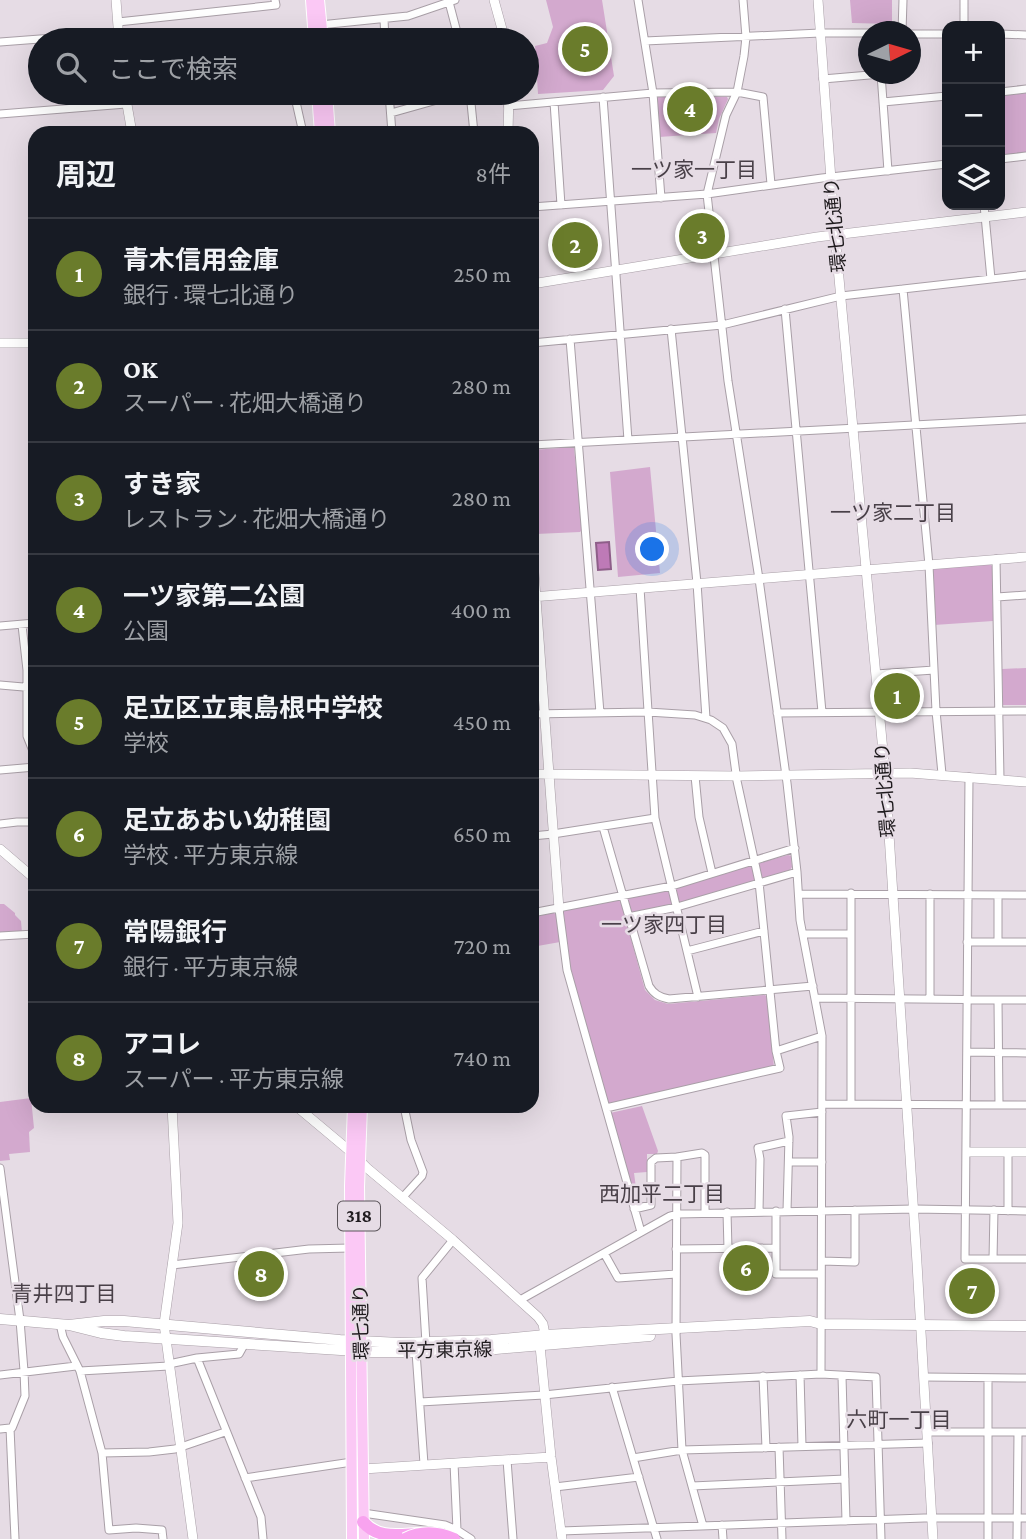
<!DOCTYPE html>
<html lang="ja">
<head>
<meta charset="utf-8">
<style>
  body { margin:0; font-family:"Crimson Pro","Noto Sans JP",serif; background:#20242c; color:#f1f3f6 }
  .controls { position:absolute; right:21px; top:21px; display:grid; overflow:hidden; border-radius:14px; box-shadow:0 7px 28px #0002 }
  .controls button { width:63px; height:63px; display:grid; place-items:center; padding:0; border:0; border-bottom:2px solid #363941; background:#171b24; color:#f1f3f6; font:35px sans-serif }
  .compass { position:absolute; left:858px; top:21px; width:63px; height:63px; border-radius:50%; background:#171b24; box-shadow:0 7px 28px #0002; rotate:85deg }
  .you { position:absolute; left:653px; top:550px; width:24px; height:24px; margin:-18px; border:5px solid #fff; border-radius:50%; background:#1a73e8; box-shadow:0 0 0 10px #1a73e833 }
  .badge { display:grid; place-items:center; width:46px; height:46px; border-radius:50%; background:#6a7c2b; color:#fff; font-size:23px; font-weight:700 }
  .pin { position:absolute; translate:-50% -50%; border:4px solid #fff; box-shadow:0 2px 7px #0006 }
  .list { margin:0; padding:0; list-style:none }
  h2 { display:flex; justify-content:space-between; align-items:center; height:91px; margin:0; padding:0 28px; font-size:30px }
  h2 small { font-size:23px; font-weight:400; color:#9ea1a6 }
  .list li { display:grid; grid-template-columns:46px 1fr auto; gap:21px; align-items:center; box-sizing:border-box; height:112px; padding:0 28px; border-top:2px solid #363941 }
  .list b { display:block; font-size:26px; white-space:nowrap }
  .list p { margin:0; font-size:23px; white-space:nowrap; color:#9ea1a6 }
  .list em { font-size:23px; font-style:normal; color:#9ea1a6 }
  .icon { flex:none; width:38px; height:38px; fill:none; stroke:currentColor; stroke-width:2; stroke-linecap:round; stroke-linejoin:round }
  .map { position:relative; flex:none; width:1026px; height:1539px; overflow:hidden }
  .search { position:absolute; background:#171b24; box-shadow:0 7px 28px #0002; left:28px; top:28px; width:511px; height:77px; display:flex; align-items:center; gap:18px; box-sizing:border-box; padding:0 24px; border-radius:38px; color:#9ea1a6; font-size:26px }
  .panel { position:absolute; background:#171b24; box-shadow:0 7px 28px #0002; left:28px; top:126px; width:511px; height:987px; border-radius:21px }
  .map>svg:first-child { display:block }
  .green { fill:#d3a9ce }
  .water { fill:#be7ab7; stroke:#8e5e89; stroke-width:2 }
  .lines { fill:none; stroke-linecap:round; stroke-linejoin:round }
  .minor-casing { stroke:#a99fa7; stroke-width:9 }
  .tertiary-casing { stroke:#a99fa7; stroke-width:10 }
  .secondary-casing { stroke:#a99fa7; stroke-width:11 }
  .primary-casing { stroke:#fff; stroke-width:12 }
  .motorway-casing { stroke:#fff; stroke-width:14 }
  .minor { stroke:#fff; stroke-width:7 }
  .tertiary { stroke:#fff; stroke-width:9 }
  .secondary { stroke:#fff; stroke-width:10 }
  .primary { stroke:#fbc8f5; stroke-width:10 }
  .motorway { stroke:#f8a3ef; stroke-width:12 }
  .motorway-bridge-casing { stroke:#fff; stroke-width:14; stroke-linecap:butt }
  .motorway-bridge { stroke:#f8a3ef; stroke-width:12 }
  .labels { text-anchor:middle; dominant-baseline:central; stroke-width:5; stroke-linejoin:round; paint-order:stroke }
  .shield { fill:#e6dce5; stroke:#5b555a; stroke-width:2 }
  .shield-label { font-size:18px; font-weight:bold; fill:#1f1b1e }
  .street-label { font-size:19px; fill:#1f1b1e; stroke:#e6dce5 }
  .neighbourhood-label { font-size:21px; fill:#494048; stroke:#e6dce5 }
</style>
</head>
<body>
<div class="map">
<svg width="1026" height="1539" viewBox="0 0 1026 1539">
  <rect width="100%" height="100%" fill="#e6dce5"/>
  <!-- green -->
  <path class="green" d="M546,0H602L614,76L603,90L538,94L535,46L547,43L553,27Z
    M850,0H892V24L852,23Z
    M1026,93V154L1000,156V96Z
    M683,96L727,97L728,99L719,119L716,133L659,137L656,99L658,97Z
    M574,447L582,530L580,532L536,534L532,480V450Z
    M650,467L660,573L618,577L610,472Z
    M990,564L992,566L993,621L934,625L932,570L934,568Z
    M1026,668V705H1003L1002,669Z
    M788,855L791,856L792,867L790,870L763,879L760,877L757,866L759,863Z
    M750,866L753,868L756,878L754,882L682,903L678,901L675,890L677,887Z
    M667,890L670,892L672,903L670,906L632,914L629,911L626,901L628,897Z
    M616,899L621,902L645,990L655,1000L668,1004L765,995L768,998L774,1068L607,1105L569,970L562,913L563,910Z
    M0,904H4L15,913V915L21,921L22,933L0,934Z
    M554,913L556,914L560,942L532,947V917Z
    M31,1098L34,1128L29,1132L30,1152L9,1154L10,1160L0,1161V1102Z
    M642,1106L658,1151L657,1154H647V1172L634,1173L636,1188L631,1191L610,1113Z"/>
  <!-- water -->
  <path class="water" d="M609,542L611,569L598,570L596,543Z"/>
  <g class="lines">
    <defs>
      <path id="minor" d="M638,0L653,93L661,198
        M743,0L746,37L744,56L737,92L726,115L707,194L728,381L759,579L787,783L797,872L800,920L822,1036L821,1374
        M964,0V26
        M449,2L459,40
        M384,19L385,40
        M118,22L276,5L275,0
        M320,25L408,16L455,0
        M902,32L903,0
        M911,34H947
        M1000,34L1026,35
        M266,40H270
        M645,41L820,33H869
        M0,42L119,33
        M881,74L888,171
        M823,79L881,74
        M1000,92L1026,89
        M294,93L303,133
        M389,93L392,133
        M470,93L474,133
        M603,97L628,440
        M554,102L561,205
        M883,102L947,96
        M508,106L653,93L737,92L763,97L771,184
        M391,113L462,93
        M0,114L126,104
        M1000,159L1026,156
        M984,205L991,279
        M532,207L707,194L822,178L947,164
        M903,289L929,565L936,711L942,774
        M785,309L822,712
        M671,329L697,583L706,718
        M570,339L600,713
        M532,343L722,325L841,296L1026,275
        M532,445L1026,419
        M996,559L1000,779
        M640,588L655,818L698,997
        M997,597L1026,595
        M22,625L27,670H35
        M0,626L35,623
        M27,670V736L35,756
        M876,674L934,670
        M0,685L35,688
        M777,713L1026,711
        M532,714L648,712L695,715L711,720L723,728L732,744L737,781L759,882L776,1051L780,1068L606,1108
        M0,770L35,767
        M695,776L699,817L712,873
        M969,777L965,1259H1026
        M0,824L17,822H35
        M603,827L649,986C654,994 659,997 669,999L813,986
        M532,836L553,834L655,818
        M799,894L1026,895
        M930,894V999
        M559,909L567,970L641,1232
        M532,913L672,886L795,848
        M628,917L677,907L797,872
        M803,934H851
        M0,936L35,934
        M967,942H1026
        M998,942V895
        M687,951L764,931
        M815,998L1026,1000
        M998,1000L999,1105
        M776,1051L822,1036
        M967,1052L1026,1053
        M822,1104L1026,1105
        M851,1104V893
        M1008,1153V1211
        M677,1157L702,1153L705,1155V1213
        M789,1162H822
        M0,1168L20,1320L24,1371L25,1396L12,1428H10
        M402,1198L422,1176L423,1172L411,1140L404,1106
        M634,1209L651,1205V1162L656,1158L677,1157L676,1334L682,1450L703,1526
        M776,1211V1274H821
        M787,1211L789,1137L786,1116L822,1112
        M727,1212L728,1249
        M759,1212L760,1159L758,1148L789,1141
        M676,1249L776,1248
        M604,1253L618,1278L676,1274
        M993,1259L994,1210
        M822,1261L855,1262V1210
        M172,1265L309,1249L350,1248
        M520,1300L670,1216L677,1214L914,1209L1026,1211
        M60,1324L63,1337L80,1371L102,1453L109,1530L136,1528L162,1530L163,1539
        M426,1343L422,1278L453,1240
        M416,1352L424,1464
        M197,1358L261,1517L263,1539
        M169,1364L197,1358L239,1354L244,1345
        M80,1371L169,1366
        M0,1375L76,1366
        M800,1375L802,1446
        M763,1376L766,1448
        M842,1376L846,1521
        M924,1377L1026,1378
        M612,1387L657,1539
        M420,1402L544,1395L678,1381L821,1374L876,1377L881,1539
        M0,1429L10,1428L15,1539
        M927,1432H1026
        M779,1447L782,1539
        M102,1453L149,1452L175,1449L225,1432
        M633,1458L682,1450L928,1443
        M507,1460L513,1539
        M454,1463L457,1530
        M245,1478L352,1462
        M692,1486L845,1479
        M555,1487L639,1477
        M363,1513L445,1525L457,1530L471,1539
        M722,1525L723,1539
        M561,1531L924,1518H1026
        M988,1539V1378
        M1017,1539L1018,1432"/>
      <path id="tertiary" d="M116,0L119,40
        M494,0L505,40
        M818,0L835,235L885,773L917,1263L933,1539
        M125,93L132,133
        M508,133L509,93
        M532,284L817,237L1026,212
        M0,343H35
        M532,545L559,909
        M532,597L1026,557
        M532,774L737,776L910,773L1026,782
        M0,849L35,879
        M172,1106L178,1223L164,1324L193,1539
        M296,1106L351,1152L367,1168L453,1240L538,1317L543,1324L545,1335
        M968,1152H1026
        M540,1346L551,1457L562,1539
        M363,1469L551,1457"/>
      <path id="secondary" d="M0,1319L69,1325L101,1333L124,1336L372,1352H443L496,1349L650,1336
        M69,1325L104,1321H124L340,1340L400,1343L491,1340L545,1335L810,1321L821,1324L1026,1326"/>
      <path id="primary" d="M311,0L314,40
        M319,0L323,40
        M317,93L320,133
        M327,93L330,133
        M362,1106L359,1187L364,1539
        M352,1539L350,1186L353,1106"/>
      <path id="motorway" d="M363,1522C378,1539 397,1535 418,1534"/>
    </defs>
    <!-- minor casing -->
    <use href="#minor" class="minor-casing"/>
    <!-- tertiary casing -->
    <use href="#tertiary" class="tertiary-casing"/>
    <!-- secondary casing -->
    <use href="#secondary" class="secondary-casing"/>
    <!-- primary casing -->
    <use href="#primary" class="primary-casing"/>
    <!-- motorway casing -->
    <use href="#motorway" class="motorway-casing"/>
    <!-- minor -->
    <use href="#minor" class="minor"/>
    <!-- tertiary -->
    <use href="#tertiary" class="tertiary"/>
    <!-- secondary -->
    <use href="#secondary" class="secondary"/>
    <!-- primary -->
    <use href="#primary" class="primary"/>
    <!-- motorway -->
    <use href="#motorway" class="motorway"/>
    <defs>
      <path id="motorway-bridge" d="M405,1539C421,1531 438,1532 454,1539"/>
    </defs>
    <!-- motorway-bridge casing -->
    <use href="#motorway-bridge" class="motorway-bridge-casing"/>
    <!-- motorway-bridge -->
    <use href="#motorway-bridge" class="motorway-bridge"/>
  </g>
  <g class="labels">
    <!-- shield labels -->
    <rect class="shield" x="338" y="1201.5" width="42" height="29" rx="5"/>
    <g class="shield-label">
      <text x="359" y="1216">318</text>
    </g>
    <!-- street labels -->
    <g class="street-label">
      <text transform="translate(835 225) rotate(-95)">環七北通り</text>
      <text transform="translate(885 790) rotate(-94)">環七北通り</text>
      <text transform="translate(361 1322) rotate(-91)">環七通り</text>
      <text transform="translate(445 1350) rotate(-1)">平方東京線</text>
    </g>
    <!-- neighbourhood labels -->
    <g class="neighbourhood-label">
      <text x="694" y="170">一ツ家一丁目</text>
      <text x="893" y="513">一ツ家二丁目</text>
      <text x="664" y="925">一ツ家四丁目</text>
      <text x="662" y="1194">西加平二丁目</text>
      <text x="64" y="1294">青井四丁目</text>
      <text x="899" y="1420">六町一丁目</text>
    </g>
  </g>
</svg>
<div class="controls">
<button>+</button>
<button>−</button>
<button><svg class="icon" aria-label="layers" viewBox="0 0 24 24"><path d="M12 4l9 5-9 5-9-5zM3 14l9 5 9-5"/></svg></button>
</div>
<svg class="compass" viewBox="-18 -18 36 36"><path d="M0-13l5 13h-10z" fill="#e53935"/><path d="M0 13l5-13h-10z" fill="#9ea1a6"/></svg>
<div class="you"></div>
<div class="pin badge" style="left:897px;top:696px">1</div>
<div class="pin badge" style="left:575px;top:245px">2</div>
<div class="pin badge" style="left:702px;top:236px">3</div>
<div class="pin badge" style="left:690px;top:109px">4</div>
<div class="pin badge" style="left:585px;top:49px">5</div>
<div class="pin badge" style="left:746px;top:1268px">6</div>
<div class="pin badge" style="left:972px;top:1291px">7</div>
<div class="pin badge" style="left:261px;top:1274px">8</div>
<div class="search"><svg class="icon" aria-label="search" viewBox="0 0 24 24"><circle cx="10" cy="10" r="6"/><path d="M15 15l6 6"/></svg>ここで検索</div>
<section class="panel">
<h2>周辺<small>8件</small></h2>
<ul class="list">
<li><span class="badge">1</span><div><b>青木信用金庫</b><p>銀行 · 環七北通り</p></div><em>250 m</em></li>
<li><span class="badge">2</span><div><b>OK</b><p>スーパー · 花畑大橋通り</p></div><em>280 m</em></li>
<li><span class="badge">3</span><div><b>すき家</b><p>レストラン · 花畑大橋通り</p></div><em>280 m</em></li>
<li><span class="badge">4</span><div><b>一ツ家第二公園</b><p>公園</p></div><em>400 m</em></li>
<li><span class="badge">5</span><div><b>足立区立東島根中学校</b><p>学校</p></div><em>450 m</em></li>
<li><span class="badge">6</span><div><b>足立あおい幼稚園</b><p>学校 · 平方東京線</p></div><em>650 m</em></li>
<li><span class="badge">7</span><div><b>常陽銀行</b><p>銀行 · 平方東京線</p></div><em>720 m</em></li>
<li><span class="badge">8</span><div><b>アコレ</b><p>スーパー · 平方東京線</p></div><em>740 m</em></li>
</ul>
</section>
</div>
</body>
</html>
